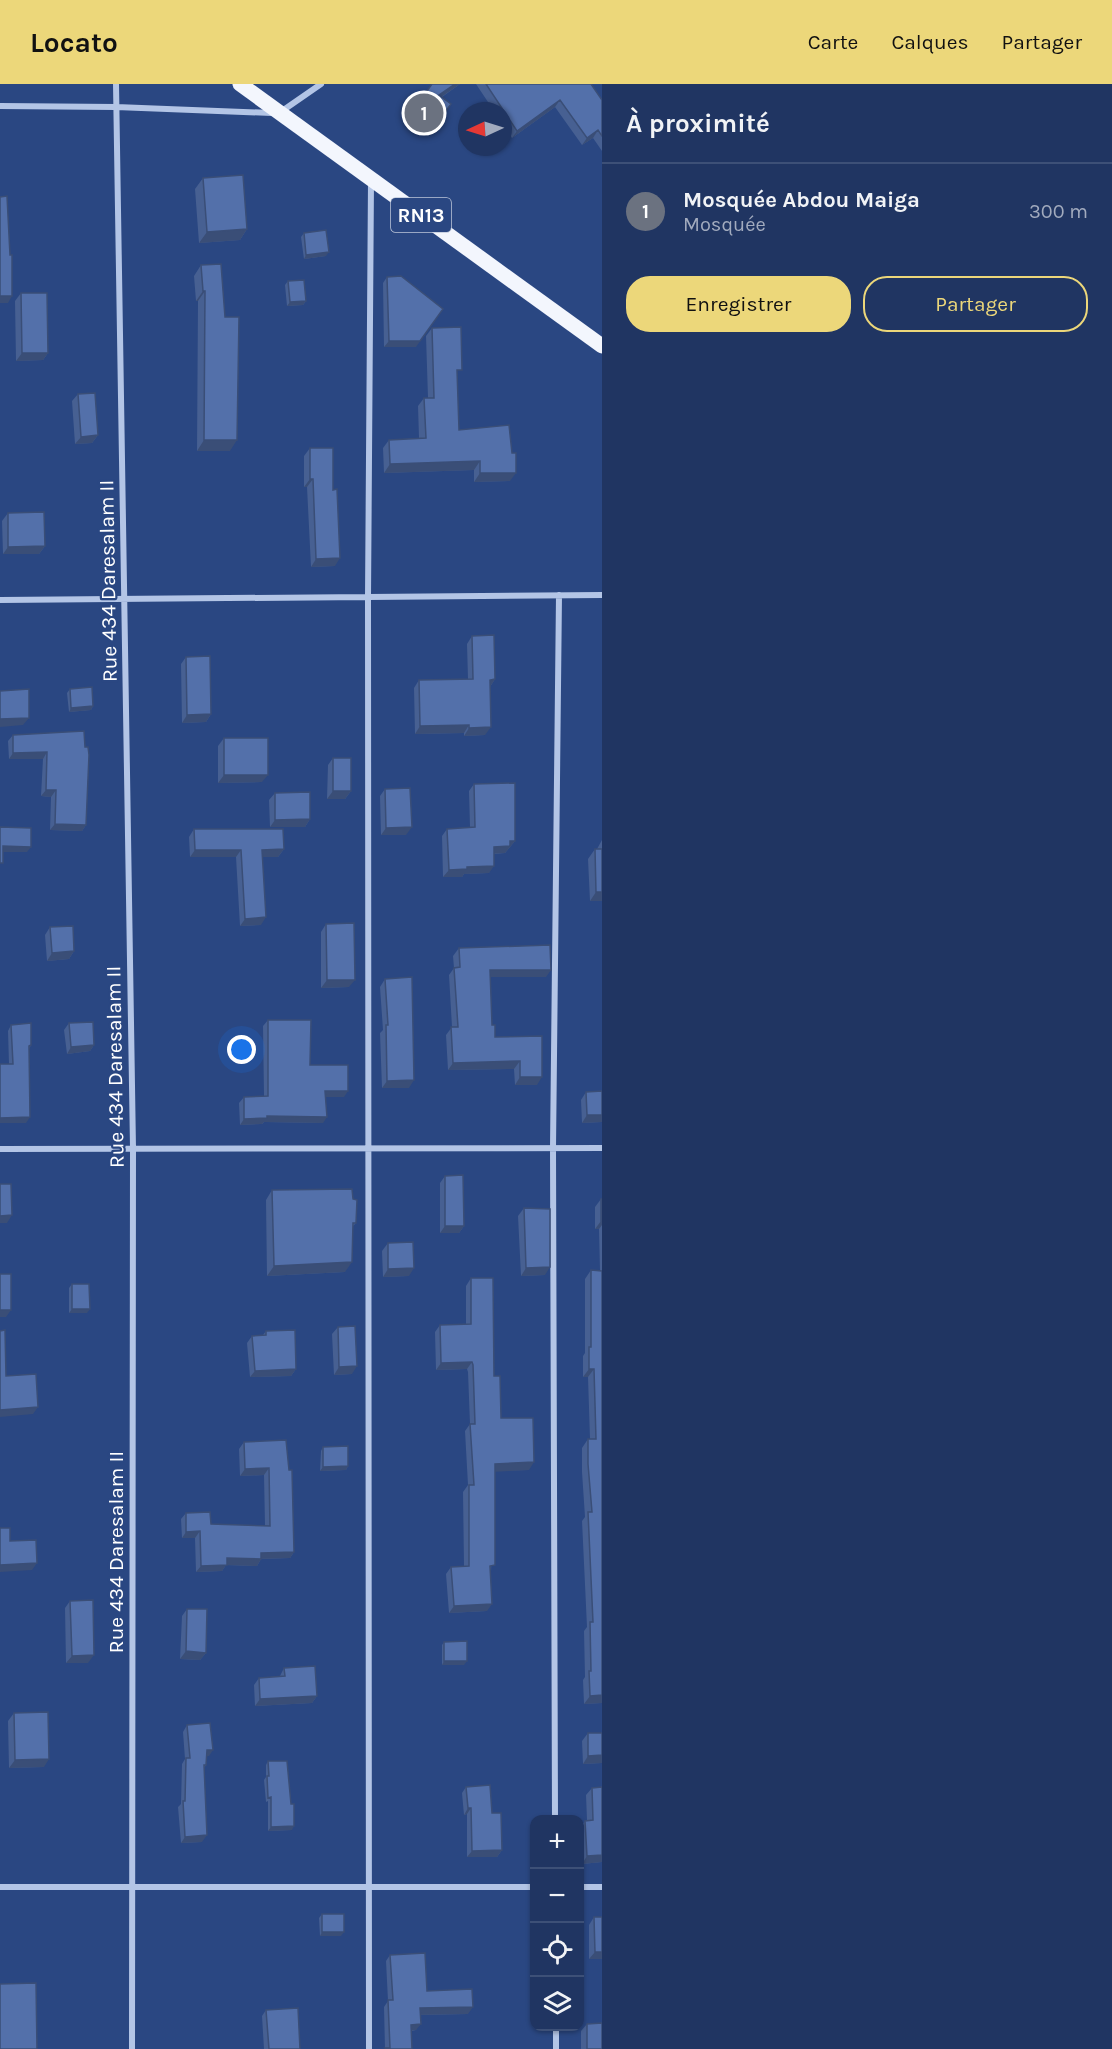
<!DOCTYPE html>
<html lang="fr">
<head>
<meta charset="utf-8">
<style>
  body { margin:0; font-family:Karla,sans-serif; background:#2d406b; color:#f1f3f6 }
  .controls { position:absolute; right:18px; bottom:18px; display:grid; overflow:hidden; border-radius:12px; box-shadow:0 2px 4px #0004 }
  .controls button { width:54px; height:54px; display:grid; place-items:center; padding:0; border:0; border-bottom:2px solid #3d5077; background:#203562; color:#f1f3f6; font:30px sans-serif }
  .compass { position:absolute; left:458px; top:18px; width:54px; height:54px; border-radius:50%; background:#203562; box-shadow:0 2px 4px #0004; rotate:266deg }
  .you { position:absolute; left:242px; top:966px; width:21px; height:21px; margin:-15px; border:4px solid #fff; border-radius:50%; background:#1a73e8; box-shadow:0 0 0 9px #1a73e833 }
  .badge { display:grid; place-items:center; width:39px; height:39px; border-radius:50%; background:#ecd77a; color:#fff; font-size:20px; font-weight:700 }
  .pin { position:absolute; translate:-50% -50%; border:3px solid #fff; box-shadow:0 2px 6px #0006 }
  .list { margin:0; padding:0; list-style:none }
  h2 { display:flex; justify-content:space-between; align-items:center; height:78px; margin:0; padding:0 24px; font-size:26px }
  h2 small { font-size:20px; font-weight:400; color:#a2abbe }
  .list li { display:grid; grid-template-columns:39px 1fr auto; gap:18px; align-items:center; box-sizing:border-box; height:96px; padding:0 24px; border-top:2px solid #3d5077 }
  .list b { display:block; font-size:22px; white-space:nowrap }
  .list p { margin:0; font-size:20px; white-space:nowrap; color:#a2abbe }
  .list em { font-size:20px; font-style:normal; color:#a2abbe }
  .actions { display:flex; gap:12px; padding:18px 24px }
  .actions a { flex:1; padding:14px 0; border:2px solid #ecd77a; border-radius:24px; text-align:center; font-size:21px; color:#ecd77a }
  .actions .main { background:#ecd77a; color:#111 }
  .icon { flex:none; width:33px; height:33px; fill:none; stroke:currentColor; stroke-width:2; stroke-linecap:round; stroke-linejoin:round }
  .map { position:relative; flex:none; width:602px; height:1965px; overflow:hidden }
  header { display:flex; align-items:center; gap:36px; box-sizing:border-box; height:84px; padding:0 30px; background:#ecd77a; color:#111 }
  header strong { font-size:28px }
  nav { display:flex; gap:33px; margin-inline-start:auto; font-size:21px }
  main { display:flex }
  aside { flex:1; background:#203562 }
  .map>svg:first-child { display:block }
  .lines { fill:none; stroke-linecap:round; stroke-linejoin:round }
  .street { stroke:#b3c5e6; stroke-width:6 }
  .primary { stroke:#f3f6fd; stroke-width:15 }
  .wall { fill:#476092 }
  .shaded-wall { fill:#3a4e77 }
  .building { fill:#5370aa; stroke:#3a4e77; stroke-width:1.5 }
  .labels { text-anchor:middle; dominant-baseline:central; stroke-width:4.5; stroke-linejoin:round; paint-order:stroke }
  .shield { fill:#2a4782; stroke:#bfc8da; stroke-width:1.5 }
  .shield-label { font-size:20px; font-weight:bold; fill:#fff }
  .street-label { font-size:21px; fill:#fff; stroke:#2a4782 }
</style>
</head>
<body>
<header>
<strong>Locato</strong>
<nav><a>Carte</a><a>Calques</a><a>Partager</a></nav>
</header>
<main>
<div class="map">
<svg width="602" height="1965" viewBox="0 0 602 1965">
  <rect width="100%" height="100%" fill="#2a4782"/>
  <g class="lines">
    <!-- street -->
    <path class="street" d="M116,0L133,1064L132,1965
      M0,22L116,23L272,29
      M282,27L321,0
      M0,516L602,511
      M0,1065L602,1064
      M555,1736L553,1064L559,511
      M0,1803H534
      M580,1803H602
      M556,1942V1965
      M369,1965L368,513L371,97"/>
    <!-- primary -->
    <path class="primary" d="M240,0L602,262"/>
  </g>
  <!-- wall -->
  <path class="wall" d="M432,0H460L442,13L451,20L428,52L406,36Z
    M476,0H591L602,16V67L593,54L582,61L555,23L512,54L503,41V27H494Z
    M203,94L247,145L240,156L199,159L195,105Z
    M304,149L326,172L304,175L301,153Z
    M201,181L230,367H197L198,217H196L194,192Z
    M387,193L416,263H384L383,199Z
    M288,197L306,217L303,221L287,222L285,201Z
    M21,209L48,269L43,276L16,277L15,217Z
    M432,244L457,293L459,346L510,397L474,398V386L384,389L383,364L389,356L419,354L418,322L424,314H428L426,252Z
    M78,310L98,351L92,359L75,360L72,317Z
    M310,364L335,482L311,483L307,403H304V372Z
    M8,429L45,462L39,470H3L2,437Z
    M472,552L495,595L490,603L485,651L464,652V649L415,650L414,604L419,596L468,595L467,560Z
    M186,573L211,630L206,638L182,639L181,580Z
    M70,605L93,622L91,626L69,628L67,609Z
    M84,647L86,741L82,747L50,746L51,713L41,712L43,675H9L8,657L13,651Z
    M224,654L262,698L218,699V662Z
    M333,674L351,707L345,715H327L328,681Z
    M474,700L515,757L505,769L494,770L489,789L464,790L462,793H443L442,752L447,745L470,743L469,707Z
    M385,705L406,751H381L380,712Z
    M275,709L310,735L305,743H270L269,716Z
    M194,745L284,765L278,773H263L261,841L240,842L236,773H190L189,753Z
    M602,756V817H590L588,775L595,765H597Z
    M326,840L349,903L321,904V848Z
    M50,843L74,867L69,875L47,877L45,851Z
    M459,864L546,893H490L492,941L495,953L542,952L537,1001H515L514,985L448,986L446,951L452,943L449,891L454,884L453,872Z
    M385,895L409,1004H382L380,949L383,946L380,903Z
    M268,936L310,981L344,1013H326L323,1039L264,1038L262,1040L240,1041L239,1019L244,1013L264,1012L263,942Z
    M69,939L94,961L90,967L67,970L64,946Z
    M11,941L31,961L29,965L26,1039H0V980H9L8,947Z
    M586,1008L602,1038L582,1039L581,1016Z
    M445,1092L464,1142L459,1149H440V1099Z
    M272,1106L356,1139L353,1142L345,1188L267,1192L266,1116Z
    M601,1115H602V1619L584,1620L583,1596L585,1593L584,1547L587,1543L582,1437L585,1433L582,1388V1364L588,1355H590L588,1293H583V1272L585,1269V1195L591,1186L600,1187L599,1145H595V1123Z
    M524,1124L545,1191L521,1192L518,1132Z
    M388,1159L409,1192L383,1193L382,1167Z
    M471,1194L494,1292L501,1334L529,1386L495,1387L491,1488L487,1527L449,1529L446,1490L451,1483L464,1482L463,1408L468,1401L465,1347L470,1340L468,1288L467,1285L436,1286L435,1248L440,1241L466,1240V1202Z
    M72,1200L87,1229H69V1204Z
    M338,1243L352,1290L334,1291L332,1250Z
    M266,1247L296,1285L291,1292L250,1293L247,1259L252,1252L263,1251Z
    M286,1356L294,1468L290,1474L261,1475L257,1482L226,1481L222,1487L196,1488L195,1454H182L181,1435L186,1429L211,1440L265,1442L264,1391L240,1392L239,1365L244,1358Z
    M323,1363L348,1382L346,1386L320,1387L321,1367Z
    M70,1517L88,1579H66L65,1524Z
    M187,1525L206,1569L200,1576L180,1575L182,1532Z
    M444,1558L464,1581H442V1561Z
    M284,1584L317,1612L312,1619L255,1622L254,1601L259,1594L280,1592Z
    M14,1629L44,1683L9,1684L8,1637Z
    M187,1641L209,1672H207L206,1681L204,1684L202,1758L181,1759L178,1723L181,1720L182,1680L185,1675L183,1648Z
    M588,1649L602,1679L583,1680L582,1657Z
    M268,1677L291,1720L292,1746L268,1747V1717L266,1718L264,1696L266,1693V1681Z
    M466,1703L492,1729L502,1766L497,1773H467V1730L464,1731L462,1709Z
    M602,1703V1778L582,1780L580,1744L585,1737L587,1736L586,1711L592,1704Z
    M322,1830L341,1852H320L319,1834Z
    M594,1833L602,1875H589V1841Z
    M390,1871L427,1907L468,1930L420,1931L416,1946L412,1947V1965H385L384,1923L388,1917L386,1877Z
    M266,1926L300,1965H264L262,1932Z
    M587,1940L602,1965H581V1947Z"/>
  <!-- shaded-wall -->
  <path class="shaded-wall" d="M455,0H460L434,18L439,11Z
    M560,16L555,23L512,54L517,47Z
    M598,46L593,54L582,61L587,54Z
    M247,145L240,156L199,159L207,148Z
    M329,168L326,172L304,175L306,171Z
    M203,207H205L198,217H196Z
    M0,212H12L8,219H0Z
    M306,217L303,221L287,222L290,218Z
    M443,225L416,263H384L389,257Z
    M22,269H48L43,276L16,277Z
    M98,351L92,359L75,360L81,353Z
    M204,356H237L230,367H197Z
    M480,377L474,386L384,389L390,380Z
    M480,389H516L510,397L474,398Z
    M310,395H313L307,403H304Z
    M45,462L39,470H3L8,463Z
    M340,474L335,482L311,483L316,475Z
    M495,595L490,603V596Z
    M93,622L91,626L69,628L71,624Z
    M211,630L206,638L182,639L187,631Z
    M29,634L23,641L0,643V635Z
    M469,641L464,649L415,650L420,642Z
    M491,643L485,651L464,652L469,644Z
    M47,668L43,675H9L13,669Z
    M224,691H268L262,698L218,699Z
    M46,706H56L51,713L41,712Z
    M333,707H351L345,715H327Z
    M310,735L305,743H270L275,736Z
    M55,740L86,741L82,747L50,746Z
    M412,743L406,751H381L386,744Z
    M510,757H515L505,769L488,770L494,763Z
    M3,762L31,763L27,768H0Z
    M284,765L278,773H257L262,766Z
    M195,766H241L236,773H190Z
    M494,782L489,789L464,790L462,793H443L449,786L467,783Z
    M596,808H602V817H590Z
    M266,833L261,841L240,842L245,835Z
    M74,867L69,875L47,877L52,869Z
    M490,886H551L546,893H484Z
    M327,896H355L349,903L321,904Z
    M94,961L90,967L67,970L71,963Z
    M520,977L514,985L448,986L453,979Z
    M520,993H542L537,1001H515Z
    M414,996L409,1004H382L387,997Z
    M325,1007H348L344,1013H321Z
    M587,1031H602V1038L582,1039Z
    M267,1032L327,1033L323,1039L264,1038L262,1040L240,1041L244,1035Z
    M30,1033L26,1039H0V1034Z
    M12,1131L7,1139H0V1132Z
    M601,1137H602V1141L599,1145H595Z
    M445,1142H464L459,1149H440Z
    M352,1178L345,1188L267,1192L274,1182Z
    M550,1183L545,1191L521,1192L526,1184Z
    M414,1184L409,1192L383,1193L388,1185Z
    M72,1225H90L87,1229H69Z
    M0,1226H11L6,1233H0Z
    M472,1278L467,1285L436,1286L441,1279Z
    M357,1282L352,1290L334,1291L339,1283Z
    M296,1285L291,1292L250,1293L255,1287Z
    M589,1285H594L588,1293H583Z
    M38,1323L33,1330L0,1333V1326Z
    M534,1378L529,1386L490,1388L495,1380Z
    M348,1382L346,1386L320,1387L323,1383Z
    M269,1384L264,1391L240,1392L245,1385Z
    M200,1447L195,1454H182L186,1448Z
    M294,1468L290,1474L258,1475H261L257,1482L226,1481L222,1487L196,1488L201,1482L227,1474L261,1469Z
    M37,1479L32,1486L0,1488V1481Z
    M492,1520L487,1527L449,1529L454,1522Z
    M186,1567L206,1569L200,1576L180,1575Z
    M94,1571L88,1579H66L72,1572Z
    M444,1577H467L464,1581H442Z
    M602,1611V1619L584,1620L590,1612Z
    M317,1612L312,1619L255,1622L260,1615Z
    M207,1666H213L209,1672L202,1673Z
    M602,1671V1679L583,1680L588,1672Z
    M49,1675L44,1683L9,1684L15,1676Z
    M468,1724H471L467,1730L464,1731Z
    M294,1742L292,1746L268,1747L271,1743Z
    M207,1751L202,1758L181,1759L185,1753Z
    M502,1766L497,1773H467L472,1767Z
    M602,1771V1778L582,1780L587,1772Z
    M322,1848H344L341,1852H320Z
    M595,1868H602V1875H589Z
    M473,1923L468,1930L415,1931L420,1924Z
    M421,1940L416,1946L407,1947L411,1941Z"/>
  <!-- building -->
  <path class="building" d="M432,0H455L439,11L451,20L433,45L411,29Z
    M486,0H591L602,16V52L598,46L587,54L560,16L517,47Z
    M243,91L247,145L207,148L203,94Z
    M7,112L10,171H12V212H0V113Z
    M326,146L329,168L306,171L304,149Z
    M221,180L225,233H239L237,356H204L205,207H203L201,181Z
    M401,192L443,225L420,257H389L387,193Z
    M304,196L306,217L290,218L288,197Z
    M21,209H47L48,269H22Z
    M461,243L462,286H457L459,346L509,341L512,369H516V389H480V377L390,380L389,356L426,354L424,314H434L432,244Z
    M95,309L98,351L81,353L78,310Z
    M310,364H333V406L337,405L340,474L316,475L313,395H310Z
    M44,428L45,462L8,463V429Z
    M494,551L495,595L490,596L491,643L469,644V641L420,642L419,596L473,595L472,552Z
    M210,572L211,630L187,631L186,573Z
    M92,603L93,622L71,624L70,605Z
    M29,605V634L0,635V607Z
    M84,647L85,663H88L89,671L86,741L55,740L56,706H46L47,668L13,669V651Z
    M224,654H268V691H224Z
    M333,674H351V707H333Z
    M515,699V757H510V762L494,763V782L467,783V785L449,786L447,745L475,743L474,700Z
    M410,704L412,743L386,744L385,705Z
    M310,708V735L275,736V709Z
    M0,743L31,744V763L3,762V779H0Z
    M194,745H283L284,765L262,766L266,833L245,835L241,766H195Z
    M595,765H602V808H596Z
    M354,839L355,896H327L326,840Z
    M73,842L74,867L52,869L50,843Z
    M550,861L551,886H490L492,941H495V953L542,952V993H520V977L453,979L451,943H458L454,884L460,883L459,864Z
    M412,893L414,996L387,997L386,941H388L385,895Z
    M268,936H311L310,981H348V1007H325L327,1033L267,1032V1034L244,1035V1013L268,1012Z
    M93,938L94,961L71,963L69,939Z
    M31,939V961L29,962L30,1033L0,1034V980H13L11,941Z
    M602,1007V1031H587L586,1008Z
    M463,1091L464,1142H445V1092Z
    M0,1100H11L12,1131L0,1132Z
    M352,1105L353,1115L357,1116L356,1139H353L352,1178L274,1182L272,1106Z
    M601,1115H602V1137H601Z
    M524,1124L550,1125V1183L526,1184Z
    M413,1158L414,1184L388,1185V1159Z
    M591,1186L602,1187V1611L590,1612L589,1587H591L590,1538H593L588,1428H592L588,1380V1355H596L594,1285H589V1263H591Z
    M0,1190H11V1226H0Z
    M471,1194H493L494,1292H500L501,1334H533L534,1378L495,1380V1481L490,1482L492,1520L454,1522L451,1483L469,1482V1401H474L470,1340H475L473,1281L472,1278L441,1279L440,1241L471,1240Z
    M72,1200H89L90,1225H72Z
    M355,1242L357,1282L339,1283L338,1243Z
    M5,1246L6,1292L36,1290L38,1323L0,1326V1247Z
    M295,1246L296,1285L255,1287L252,1252L266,1251V1247Z
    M286,1356L289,1386H292L294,1468L261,1469V1475L227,1474V1481L201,1482L200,1447L186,1448V1429L210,1428L211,1440L270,1442L269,1384L245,1385L244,1358Z
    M348,1362V1382L323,1383V1363Z
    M0,1444H10V1457L36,1456L37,1479L0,1481Z
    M93,1516L94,1571L72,1572L70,1517Z
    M187,1525H207L206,1569L186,1567Z
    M467,1557V1577H444V1558Z
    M315,1582L317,1612L260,1615L259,1594L285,1592L284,1584Z
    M48,1628L49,1675L15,1676L14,1629Z
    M210,1639L213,1666H207L206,1681H204L207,1751L185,1753L183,1717H185L186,1674H190L187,1641Z
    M588,1649H602V1671L588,1672Z
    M268,1677H287L291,1720H294V1742L271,1743V1713L268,1714L267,1692H269Z
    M490,1701L492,1729H501L502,1766L472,1767L471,1724H468L466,1703Z
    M602,1703V1771L587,1772L585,1737L593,1736L592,1704Z
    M322,1830H344V1848H322Z
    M594,1833H602V1868H595Z
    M425,1869L427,1907L472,1905L473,1923L420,1924L421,1940L411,1941L412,1965H386L385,1964H390L388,1916H393L390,1871Z
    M36,1899L37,1965H0V1900Z
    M298,1924L300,1965H269L266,1926Z
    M602,1939V1965H587V1940Z"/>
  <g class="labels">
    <!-- shield labels -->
    <rect class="shield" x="391" y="114" width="60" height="34" rx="4.5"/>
    <g class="shield-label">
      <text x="421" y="131">RN13</text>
    </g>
    <!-- street labels -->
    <g class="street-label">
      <text transform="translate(108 497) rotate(-91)">Rue 434 Daresalam II</text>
      <text transform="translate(115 983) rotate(-91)">Rue 434 Daresalam II</text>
      <text transform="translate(116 1468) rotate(-90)">Rue 434 Daresalam II</text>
    </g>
  </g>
</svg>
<div class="controls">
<button>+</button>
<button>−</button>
<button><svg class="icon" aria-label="locate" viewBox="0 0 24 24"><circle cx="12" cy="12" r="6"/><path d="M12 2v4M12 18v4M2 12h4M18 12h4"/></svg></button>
<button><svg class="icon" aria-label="layers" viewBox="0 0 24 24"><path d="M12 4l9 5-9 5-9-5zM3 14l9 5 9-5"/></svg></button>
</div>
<svg class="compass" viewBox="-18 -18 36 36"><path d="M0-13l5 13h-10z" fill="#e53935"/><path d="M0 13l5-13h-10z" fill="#a2abbe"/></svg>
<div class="you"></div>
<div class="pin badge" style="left:424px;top:29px;background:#6b7280">1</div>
</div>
<aside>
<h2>À proximité<small></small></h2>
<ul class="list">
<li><span class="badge" style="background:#6b7280">1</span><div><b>Mosquée Abdou Maiga</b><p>Mosquée</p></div><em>300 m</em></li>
</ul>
<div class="actions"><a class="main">Enregistrer</a><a>Partager</a></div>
</aside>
</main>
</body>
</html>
